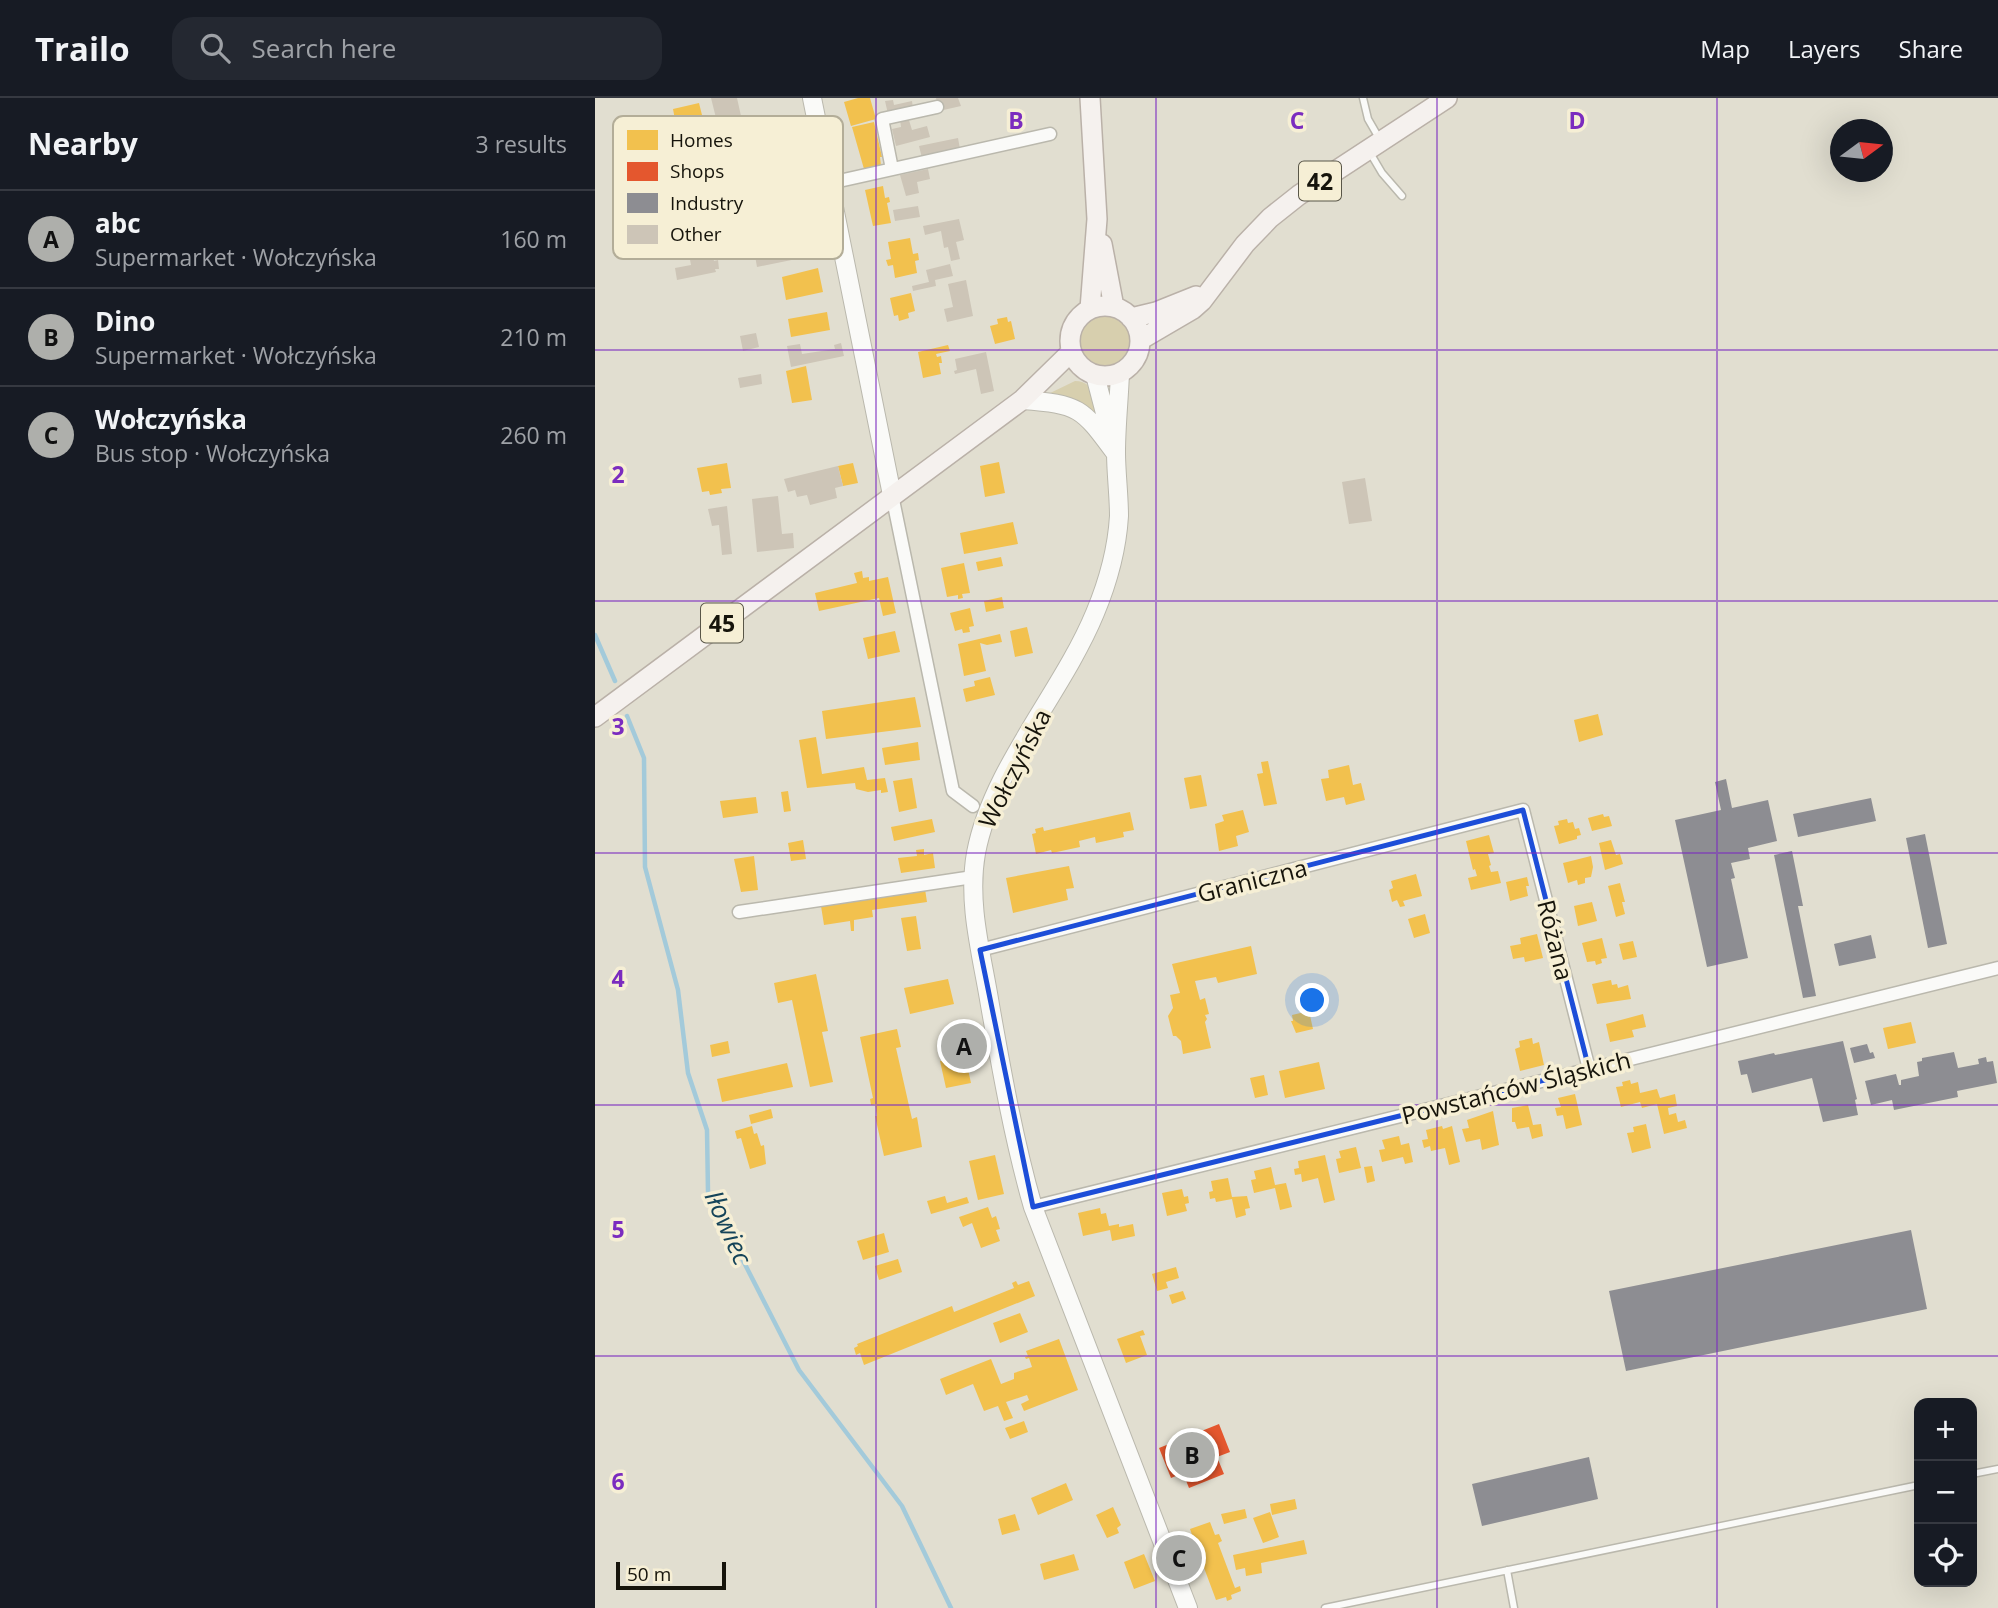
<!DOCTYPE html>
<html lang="en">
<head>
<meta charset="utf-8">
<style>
  body { margin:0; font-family:"Open Sans",sans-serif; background:#242831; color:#f1f3f6 }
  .controls { position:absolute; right:21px; bottom:21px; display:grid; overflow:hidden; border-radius:14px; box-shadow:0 7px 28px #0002 }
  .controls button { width:63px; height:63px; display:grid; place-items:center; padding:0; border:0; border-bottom:2px solid #363941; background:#171b24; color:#f1f3f6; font:35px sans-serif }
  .compass { position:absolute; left:1235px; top:21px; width:63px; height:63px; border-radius:50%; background:#171b24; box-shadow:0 7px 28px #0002; rotate:75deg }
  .scale { position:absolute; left:21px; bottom:18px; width:110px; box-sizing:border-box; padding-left:7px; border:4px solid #16140b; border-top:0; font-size:19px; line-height:24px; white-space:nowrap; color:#16140b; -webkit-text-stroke:5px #f6efd5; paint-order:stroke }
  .you { position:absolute; left:718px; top:903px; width:24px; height:24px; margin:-18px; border:5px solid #fff; border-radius:50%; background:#1a73e8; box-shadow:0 0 0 10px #1a73e833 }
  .badge { display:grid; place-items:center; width:46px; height:46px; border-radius:50%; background:#aeafab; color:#111; font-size:23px; font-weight:700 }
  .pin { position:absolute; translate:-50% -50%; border:4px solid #fff; box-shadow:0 2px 7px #0006 }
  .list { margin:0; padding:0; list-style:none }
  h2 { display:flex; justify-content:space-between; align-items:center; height:91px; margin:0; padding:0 28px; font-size:30px }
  h2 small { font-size:23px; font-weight:400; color:#9ea1a6 }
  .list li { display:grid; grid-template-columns:46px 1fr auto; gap:21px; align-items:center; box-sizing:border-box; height:98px; padding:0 28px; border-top:2px solid #363941 }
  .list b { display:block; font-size:26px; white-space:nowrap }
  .list p { margin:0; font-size:23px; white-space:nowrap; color:#9ea1a6 }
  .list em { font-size:23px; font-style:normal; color:#9ea1a6 }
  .icon { flex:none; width:38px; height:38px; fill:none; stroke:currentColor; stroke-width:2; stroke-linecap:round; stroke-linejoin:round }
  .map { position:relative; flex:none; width:1403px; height:1510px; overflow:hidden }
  header { display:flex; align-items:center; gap:42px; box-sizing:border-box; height:98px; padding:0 35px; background:#171b24; border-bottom:2px solid #363941 }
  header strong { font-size:33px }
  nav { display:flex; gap:38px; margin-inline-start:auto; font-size:24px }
  .search { width:490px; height:63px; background:#242831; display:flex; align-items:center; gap:18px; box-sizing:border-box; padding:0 24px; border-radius:21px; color:#9ea1a6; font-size:26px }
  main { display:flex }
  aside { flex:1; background:#171b24 }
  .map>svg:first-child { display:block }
  .green { fill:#d7cfae }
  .homes { fill:#f2c14e }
  .shops { fill:#e4572e }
  .industry { fill:#8d8d92 }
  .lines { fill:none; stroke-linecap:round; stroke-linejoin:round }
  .stream { stroke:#a3cada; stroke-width:4.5 }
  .building { fill:#cdc5b7 }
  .lane-casing { stroke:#bab8ad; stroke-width:9 }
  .street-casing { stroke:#bab8ad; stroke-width:15 }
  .secondary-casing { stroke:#bab8ad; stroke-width:20 }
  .primary-casing { stroke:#bab1a8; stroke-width:22 }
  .lane { stroke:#fafaf8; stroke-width:6 }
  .street { stroke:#fafaf8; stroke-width:12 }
  .secondary { stroke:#fafaf8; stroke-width:18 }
  .primary { stroke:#f5f1ee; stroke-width:19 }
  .marked { fill:none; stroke:#1d4ed8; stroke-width:5; stroke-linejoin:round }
  .grid { fill:none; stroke:#7b2cbf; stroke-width:2; stroke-opacity:0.55 }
  .labels { text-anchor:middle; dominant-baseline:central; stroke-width:7; stroke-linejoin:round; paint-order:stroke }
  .shield { fill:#f6efd5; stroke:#595648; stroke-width:2 }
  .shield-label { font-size:23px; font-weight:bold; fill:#16140b }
  .street-label { font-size:24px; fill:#16140b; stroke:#f6efd5 }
  .water-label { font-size:26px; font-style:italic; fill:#154459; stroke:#f6efd5 }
  .key { fill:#f6efd5; stroke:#b3ad98; stroke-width:2 }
  .key-label { font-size:19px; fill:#16140b }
  .grid-label { font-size:23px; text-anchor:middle; font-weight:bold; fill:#7b2cbf; stroke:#f6efd5; stroke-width:7; stroke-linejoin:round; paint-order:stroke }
</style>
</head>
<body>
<header>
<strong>Trailo</strong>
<div class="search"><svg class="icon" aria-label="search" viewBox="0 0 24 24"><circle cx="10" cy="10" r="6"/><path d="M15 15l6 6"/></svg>Search here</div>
<nav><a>Map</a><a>Layers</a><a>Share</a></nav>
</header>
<main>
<aside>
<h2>Nearby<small>3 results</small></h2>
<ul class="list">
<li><span class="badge">A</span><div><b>abc</b><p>Supermarket · Wołczyńska</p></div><em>160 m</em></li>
<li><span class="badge">B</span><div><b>Dino</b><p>Supermarket · Wołczyńska</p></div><em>210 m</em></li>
<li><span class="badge">C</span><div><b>Wołczyńska</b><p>Bus stop · Wołczyńska</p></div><em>260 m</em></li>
</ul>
</aside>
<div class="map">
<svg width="1403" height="1510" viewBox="0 0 1403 1510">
  <rect width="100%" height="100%" fill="#e1ded0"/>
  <!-- green -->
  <path class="green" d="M485 242a26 26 0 1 1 52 0a26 26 0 1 1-52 0Z
    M480,283C503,283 503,311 508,328L449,298Z"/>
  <!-- homes -->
  <path class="homes" d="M263,0H275L281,21L256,28L249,4Z
    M104,5L109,25L82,32L78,11Z
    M279,24L287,59H285L286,68L269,71L257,29Z
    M288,88L290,100L294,99L295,104L292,105L296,125L278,128L270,92Z
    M315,140L318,156L323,155L324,162L320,163L322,175L300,180L298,167L293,168L291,162L296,161L293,144Z
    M223,170L228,194L191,202L187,179Z
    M316,195L320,213L313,215L314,220L304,223L303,217L299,218L295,200Z
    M232,214L235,232L196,239L193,221Z
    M412,219L413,224L416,223L420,241L400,246L395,228L403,226L402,221Z
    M353,247L355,253L341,256L342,259L346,258L347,265H344L346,276L328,280L323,254Z
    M211,268L217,302L197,305L191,273Z
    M404,364L410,395L390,399L385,368Z
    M132,365L136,390L126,391L127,395L115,397L114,393L107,394L102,370Z
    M258,365L263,385L248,388L243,368Z
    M418,424L423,446L369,456L365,435Z
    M406,459L408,468L383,473L381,464Z
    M369,465L375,495L367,496L368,500L363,501V497L352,499L346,470Z
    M267,473L268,480L274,479V483L293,479L301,515L288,518L284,500L224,513L220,495L262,485L259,475Z
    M407,499L409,510L391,514L389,503Z
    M375,510L379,528L374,529L375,534L368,535L367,531L360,533L355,515Z
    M432,529L438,555L420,559L415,533Z
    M300,533L305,554L273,561L268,540Z
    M405,536L407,544L392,547L385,545L391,573L369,578L363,546Z
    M395,579L400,597L371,604L368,591L380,588L379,583Z
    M320,599L326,629L231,641L227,613Z
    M1003,616L1008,637L984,644L979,622Z
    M221,639L227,676L269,669L272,682L290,680L293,694L286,695V692L273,694L261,691L260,685L212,690L204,642Z
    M323,644L325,662L290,667L287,650Z
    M673,663L682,706L669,708L662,676L668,675L666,664Z
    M754,667L758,687L766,685L770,702L751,707L749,699L731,703L726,681L734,680L733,672Z
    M606,677L612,708L595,711L589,680Z
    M317,680L322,710L304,714L298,683Z
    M193,693L196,713L189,714L186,694Z
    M161,699L163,715L128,720L125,703Z
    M648,712L654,734L641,738L643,748L624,753L620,726L629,723L627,717Z
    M535,714L539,732L528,734L529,739L501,745L500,739L484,743L485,749L457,755L456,752L441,756L437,736L441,735L440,731L448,729L449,733Z
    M1008,716L1009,719L1014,718L1017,728L997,733L993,720Z
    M337,721L340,734L299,743L296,729Z
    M972,721L973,725L978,724L980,731L984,730L986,737L982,738V741L964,746L959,728L964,727L963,723Z
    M894,737L899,755L893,756L896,767L894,768L896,774L903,773L906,785L876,792L873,780L882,778L880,771L878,772L871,743Z
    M208,742L211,761L196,763L193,745Z
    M1016,742L1021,757L1025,756L1028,766L1010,772L1004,745Z
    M329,751V757L338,755L340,770L306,775L303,760L322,758L321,752Z
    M159,758L163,792L146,794L139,761Z
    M996,758L998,769L996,779L990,780V785L983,787L982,782L973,785L968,765Z
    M474,768L479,790L471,791L473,802L418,815L411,780Z
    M821,776L827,798L808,803L810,808L805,809L802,802L797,804L794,792L798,790L796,783Z
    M932,779L934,788H931L933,798L915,803L911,784Z
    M1025,785L1030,804H1027L1030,816L1021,819L1013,788Z
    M330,791L332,804L277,812L278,819L259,822V833H256L255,823L229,827L226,808Z
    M997,804L1002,823L983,828L979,808Z
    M830,816L835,835L819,840L813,821Z
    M321,818L326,851L312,853L306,820Z
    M942,836L948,860L930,864L929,859L918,861L915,848L926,846L925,840Z
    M1007,840L1012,860L1006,861L1007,865L1001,867L1000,863L992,864L987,845Z
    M1038,843L1042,859L1028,862L1024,846Z
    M656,848L662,876L623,885L621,879L600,883L605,902L610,900L614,916L610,917L612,921L610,924L616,950L588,956L586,943L581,938H578L573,918L578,910L575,897L585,895L577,866Z
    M221,876L233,933L227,934L238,984L215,989L197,902L183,905L179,885Z
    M353,881L359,906L315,916L309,890Z
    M1016,882L1017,887L1022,886L1023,890L1033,887L1036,901L1002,906L997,886Z
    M714,913L718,931L701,935L696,923H698L697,917Z
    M1048,916L1051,929L1037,932L1039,939L1015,944L1011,926Z
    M1316,924L1321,945L1293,951L1288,930Z
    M302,931L306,949L301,950L317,1021L322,1019L327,1049L289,1058L280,1018H282L280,1006L276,1007L275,1001L278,1000L265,939Z
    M937,940L938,946L944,944L949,967L925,973L920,951L925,949L924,943Z
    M133,943L135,955L117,959L115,947Z
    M370,958L376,985L351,990L345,963Z
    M724,964L730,991L690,1000L684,973Z
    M192,965L198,989L127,1004L122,981Z
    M669,977L673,997L660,1000L655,980Z
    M1035,982L1036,986L1043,984L1045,995L1062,991L1065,1000L1080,996L1082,1008L1073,1010L1074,1017L1081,1015L1083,1024L1090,1022L1092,1030L1069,1036L1062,1006L1047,1010L1045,1004L1026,1009L1021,989L1028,988L1027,984Z
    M980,996L987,1027L971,1031L968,1017L962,1018L960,1010L966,1009L963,1000Z
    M933,1007L938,1027L946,1026L948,1038L937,1041L934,1029L922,1031L920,1024H917V1010Z
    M176,1011L178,1020L156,1026L154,1017Z
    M898,1013L904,1047L887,1052L885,1041L871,1044L867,1031L874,1030L872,1022Z
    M1051,1026L1056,1050L1037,1055L1032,1035L1039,1034L1038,1029Z
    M157,1028L159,1036L162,1035L166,1048L169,1047L171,1066L155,1071L146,1040L142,1041L140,1033Z
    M847,1028L848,1031L857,1028L865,1064L854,1067L850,1050L836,1053L835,1048L829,1050L827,1042L833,1041L831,1032Z
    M804,1038L806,1047L814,1045L818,1064L810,1066L808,1059L787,1064L784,1052L790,1051L787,1042Z
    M761,1049L766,1070L744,1075L741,1061L746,1060L744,1053Z
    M400,1057L409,1096L383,1102L374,1063Z
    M730,1057L740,1102L729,1105L723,1080L707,1084L706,1076L700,1077L699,1071L704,1070L703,1063Z
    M777,1068L780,1083L772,1085L769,1069Z
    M676,1069L680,1087L691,1085L697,1109L685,1112L680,1090L659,1095L656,1082L661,1081L659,1073Z
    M633,1080L637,1099L652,1098L655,1110L650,1111L651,1117L641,1120L637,1101L621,1104L620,1100L615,1101L614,1094L618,1093L616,1083Z
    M587,1091L589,1099L593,1098L594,1105L590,1106L592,1113L572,1118L567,1095Z
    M350,1098L352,1105L372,1099L374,1105L336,1116L332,1103Z
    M393,1109L397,1120L401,1118L405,1131L401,1132L405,1143L386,1150L377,1125L368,1129L364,1119Z
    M505,1110L506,1116L511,1115L514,1128L524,1126V1129L538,1126L540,1138L517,1143L515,1132L488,1138L483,1115Z
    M289,1135L294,1154L268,1162L262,1143Z
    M303,1161L307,1174L284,1182L280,1168Z
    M581,1169L584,1180L571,1184L573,1190L562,1193L557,1176Z
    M421,1183L423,1187L434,1183L440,1198L269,1267L265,1255L261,1257L259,1250L263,1248L262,1246L357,1208L359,1214L419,1190L417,1185Z
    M588,1193L591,1201L577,1206L574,1197Z
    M425,1215L433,1234L405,1245L398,1225Z
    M548,1232L550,1237L545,1238L552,1257L531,1265L522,1241Z
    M464,1241L483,1292L429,1313L426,1306L434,1302L432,1297L411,1304L418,1320L409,1323L403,1308L389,1313L378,1286L351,1297L345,1281L396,1261L406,1286L419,1281V1275L437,1269L434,1260L431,1261L430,1259L433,1258L431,1253Z
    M429,1323L433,1334L415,1341L410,1330Z
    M471,1385L478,1402L443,1417L436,1400Z
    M700,1401L702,1411L677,1417L675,1406Z
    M518,1409L526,1427L522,1430L524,1435L512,1440L501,1417Z
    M650,1411L652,1420L629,1426L626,1416Z
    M675,1414L684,1439L668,1445L658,1420Z
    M420,1416L425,1432L407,1437L403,1421Z
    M615,1424L620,1437L624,1436L627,1443L623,1445L640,1490L645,1488L646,1493L636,1497L637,1501L632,1503L631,1499L621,1502L602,1451L599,1453L596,1447L600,1445L595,1431Z
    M709,1442L712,1456L666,1465L667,1475L651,1478L650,1470L641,1472L638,1457Z
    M479,1456L484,1472L449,1482L445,1466Z
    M549,1456L560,1483L539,1491L529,1464Z"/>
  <!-- shops -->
  <path class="shops" d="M375,940L379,957L351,962L349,956L363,953L360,943Z
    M624,1326L635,1354L622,1359L629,1376L594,1390L588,1375L576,1380L564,1350Z"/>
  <!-- industry -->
  <path class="industry" d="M1131,681L1137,710L1173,702L1182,743L1153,750L1155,761L1136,765L1140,780L1136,781L1153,860L1112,869L1080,722L1126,712L1120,684Z
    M1276,700L1281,723L1203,739L1198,716Z
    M1330,736L1352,846L1333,850L1311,740Z
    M1197,753L1208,808H1203L1221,898L1208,900L1179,757Z
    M1276,837L1281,860L1244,868L1239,846Z
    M1248,943L1262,1001L1260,1002L1263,1017L1228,1024L1217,980L1157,995L1152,976L1146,977L1143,963L1179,955L1180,957Z
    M1272,946L1275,955L1278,954L1280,960L1259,965L1255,950Z
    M1359,954L1363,970L1384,966L1383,961L1391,959L1392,964L1398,963L1402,985L1362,993L1363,999L1299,1012L1297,1002L1276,1007L1270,983L1301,976L1304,987H1306V982L1324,978L1322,964L1327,963V960Z
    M1316,1132L1332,1211L1031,1273L1014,1193Z
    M994,1359L1003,1401L887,1428L877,1386Z"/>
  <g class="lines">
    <!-- stream -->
    <path class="stream" d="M0,537L20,583
      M32,618L49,660L50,769L83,892L93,975L112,1032L113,1094L204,1272L307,1408L356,1510"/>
  </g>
  <!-- building -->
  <path class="building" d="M116,0H142L146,18L122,24Z
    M341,0H363L366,8L344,13Z
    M298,2L299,7L317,3L318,10L293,16L290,3Z
    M313,19L317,32L332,28L335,39L301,48L297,31L306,29L305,21Z
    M363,40L365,51L327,60L324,48Z
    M333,71L335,81L322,84L324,95L311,98L305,77Z
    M135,101L136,107L148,105L150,115L138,118L137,115L111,121L113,133L123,131L127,151L117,153L119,163L123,162L124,171H120L121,174L82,182L80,170L96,167L94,156L85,158L78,123L88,121L87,114L108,110V106Z
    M323,108L325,119L300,123L298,112Z
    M364,121L369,142L361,144L365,161L356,163L353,149L349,150L346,133L330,137L328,128Z
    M226,131L231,155L162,169L159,152L217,140L216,133Z
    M355,166L358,178L340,182L341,188L318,193L317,188L334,184L331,172Z
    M371,182L378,218L352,224L349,211L358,209L353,186Z
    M161,235L164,249L148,253L145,238Z
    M246,245L249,258L196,269L192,248L205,246L207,256L240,251L239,247Z
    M391,254L399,293L386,296L381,271L360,276L359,273L362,272L360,261Z
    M166,276L167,286L145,290L143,280Z
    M243,368L248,388L240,390L242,400L215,407L212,397L202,399L200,392L193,394L189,381Z
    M770,380L777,423L754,426L747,384Z
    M183,398L187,436L198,435L199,450L162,454L157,401Z
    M132,408L137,456L127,457L124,427L117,428L113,411Z"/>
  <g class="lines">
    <defs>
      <path id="lane" d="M768,0L773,21L784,40
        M774,53L787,75L807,98
        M1377,1376L1403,1371
        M912,1472L919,1510
        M730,1510L1324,1387"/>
      <path id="street" d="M297,71L287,21L342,9
        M235,85L455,36
        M297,397L358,693L378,708
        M144,814L378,779
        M385,852L928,712L994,971
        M438,1109L1403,870"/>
      <path id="secondary" d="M217,0L297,397
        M525,275C524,302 521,328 521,354C521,375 524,397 524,418C522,451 513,484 500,515C467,595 397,670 381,755C372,806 387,857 395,907C407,975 419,1043 438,1109L593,1510
        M500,277L516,338
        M427,302C485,306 487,310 521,356"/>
      <path id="primary" d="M507,146L519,209
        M475 243a35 35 0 1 1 70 0a35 35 0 1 1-70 0Z
        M495,211L502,121L495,0
        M536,220L561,214L601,198
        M545,242L598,211L607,203L650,146L675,120L704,97L852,0
        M0,619L427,302L476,254"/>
    </defs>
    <!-- lane casing -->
    <use href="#lane" class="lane-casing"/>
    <!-- street casing -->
    <use href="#street" class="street-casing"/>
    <!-- secondary casing -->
    <use href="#secondary" class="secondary-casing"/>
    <!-- primary casing -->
    <use href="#primary" class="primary-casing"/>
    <!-- lane -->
    <use href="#lane" class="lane"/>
    <!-- street -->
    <use href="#street" class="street"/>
    <!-- secondary -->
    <use href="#secondary" class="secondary"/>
    <!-- primary -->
    <use href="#primary" class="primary"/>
  </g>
  <!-- marked area -->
  <path class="marked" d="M928,712L994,971L438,1109L385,852Z"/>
  <!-- grid -->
  <path class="grid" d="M281,0V1510M561,0V1510M842,0V1510M1122,0V1510M0,252H1403M0,503H1403M0,755H1403M0,1007H1403M0,1258H1403"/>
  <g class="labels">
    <!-- shield labels -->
    <g class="shield">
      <rect x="704" y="63.5" width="42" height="39" rx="5"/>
      <rect x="106" y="505.5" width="42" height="39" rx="5"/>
    </g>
    <g class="shield-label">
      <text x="725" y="83">42</text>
      <text x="127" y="525">45</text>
    </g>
    <!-- street labels -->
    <g class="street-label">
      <text transform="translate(419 670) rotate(-63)">Wołczyńska</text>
      <text transform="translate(657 782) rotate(-14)">Graniczna</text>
      <text transform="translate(961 842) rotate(76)">Różana</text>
      <text transform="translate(921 989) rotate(-14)">Powstańców Śląskich</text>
    </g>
    <!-- water labels -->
    <g class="water-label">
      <text transform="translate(134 1129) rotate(66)">Iłowiec</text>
    </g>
  </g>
  <!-- legend -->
  <rect x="18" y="18" width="230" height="143" rx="10" class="key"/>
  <rect x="32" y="32" width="31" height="20" fill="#f2c14e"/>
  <rect x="32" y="64" width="31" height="19" fill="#e4572e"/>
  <rect x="32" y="95" width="31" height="20" fill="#8d8d92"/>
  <rect x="32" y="127" width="31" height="19" fill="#cdc5b7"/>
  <g class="key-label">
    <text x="75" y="49">Homes</text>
    <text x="75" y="80">Shops</text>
    <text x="75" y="112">Industry</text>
    <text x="75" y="143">Other</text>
  </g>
  <g class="grid-label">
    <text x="421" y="31">B</text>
    <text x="702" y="31">C</text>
    <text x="982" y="31">D</text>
    <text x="23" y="385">2</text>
    <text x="23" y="637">3</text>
    <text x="23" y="889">4</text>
    <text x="23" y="1140">5</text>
    <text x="23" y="1392">6</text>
  </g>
</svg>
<div class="controls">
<button>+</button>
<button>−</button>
<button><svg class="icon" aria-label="locate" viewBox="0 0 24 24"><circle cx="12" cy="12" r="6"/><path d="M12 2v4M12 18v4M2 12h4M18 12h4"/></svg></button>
</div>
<svg class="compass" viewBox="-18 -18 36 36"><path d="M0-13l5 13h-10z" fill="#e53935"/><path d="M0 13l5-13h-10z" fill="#9ea1a6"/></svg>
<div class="scale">50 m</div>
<div class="you"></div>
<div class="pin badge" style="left:369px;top:948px">A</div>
<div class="pin badge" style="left:597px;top:1357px">B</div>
<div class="pin badge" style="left:584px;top:1460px">C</div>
</div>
</main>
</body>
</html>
